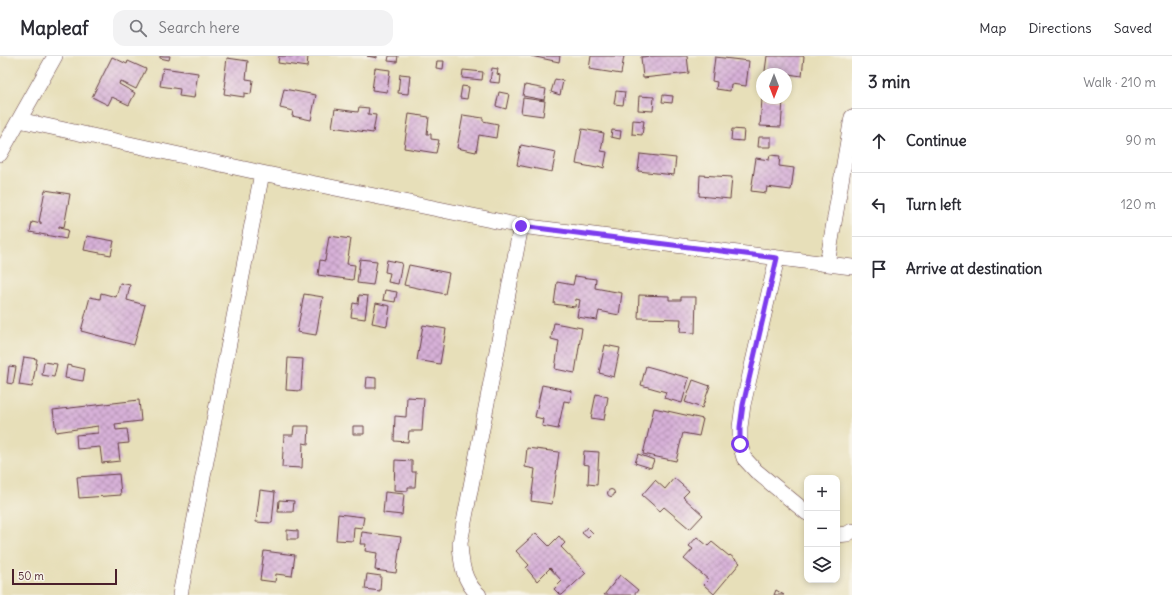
<!DOCTYPE html>
<html lang="en">
<head>
<meta charset="utf-8">
<style>
  body { margin:0; font-family:Delius,sans-serif; background:#f2f2f3; color:#2b2b33 }
  .controls { position:absolute; right:12px; bottom:12px; display:grid; overflow:hidden; border-radius:8px; box-shadow:0 2px 6px #0003 }
  .controls button { width:36px; height:36px; display:grid; place-items:center; padding:0; border:0; border-bottom:1px solid #e1e1e2; background:#fff; color:#2b2b33; font:20px sans-serif }
  .compass { position:absolute; left:756px; top:12px; width:36px; height:36px; border-radius:50%; background:#fff; box-shadow:0 2px 6px #0003; rotate:180deg }
  .scale { position:absolute; left:12px; bottom:10px; width:105px; box-sizing:border-box; padding-left:4px; border:2px solid #4a1f2b; border-top:0; font-size:11px; line-height:14px; white-space:nowrap; color:#4a1f2b; -webkit-text-stroke:3px #f7f3e8; paint-order:stroke }
  .stop { position:absolute; width:12px; height:12px; margin:-9px; border:3px solid #7c3aed; border-radius:50%; background:#fff }
  .stop.end { background:#7c3aed; border-color:#fff; box-shadow:0 1px 4px #0008 }
  .list { margin:0; padding:0; list-style:none }
  h2 { display:flex; justify-content:space-between; align-items:center; height:52px; margin:0; padding:0 16px; font-size:17px }
  h2 small { font-size:13px; font-weight:400; color:#7c7c81 }
  .list li { display:grid; grid-template-columns:26px 1fr auto; gap:12px; align-items:center; box-sizing:border-box; height:64px; padding:0 16px; border-top:1px solid #e1e1e2 }
  .list b { display:block; font-size:15px; white-space:nowrap }
  .list em { font-size:13px; font-style:normal; color:#7c7c81 }
  .icon { flex:none; width:22px; height:22px; fill:none; stroke:currentColor; stroke-width:2; stroke-linecap:round; stroke-linejoin:round }
  .map { position:relative; flex:none; width:852px; height:539px; overflow:hidden }
  header { display:flex; align-items:center; gap:24px; box-sizing:border-box; height:56px; padding:0 20px; background:#fff; border-bottom:1px solid #e1e1e2 }
  header strong { font-size:19px }
  nav { display:flex; gap:22px; margin-inline-start:auto; font-size:14px }
  .search { width:280px; height:36px; background:#f2f2f3; display:flex; align-items:center; gap:10px; box-sizing:border-box; padding:0 14px; border-radius:12px; color:#7c7c81; font-size:15px }
  main { display:flex }
  aside { flex:1; background:#fff }
  .map>svg:first-child { display:block }
  .building { fill:url(#building-cross-hatch) }
  .lines { fill:none; stroke-linecap:round; stroke-linejoin:round }
  .street-casing { stroke:#623c40; stroke-width:16 }
  .street { stroke:#fff; stroke-width:15 }
  .route { stroke:#7c3aed; stroke-width:5 }
</style>
</head>
<body>
<header>
<strong>Mapleaf</strong>
<div class="search"><svg class="icon" aria-label="search" viewBox="0 0 24 24"><circle cx="10" cy="10" r="6"/><path d="M15 15l6 6"/></svg>Search here</div>
<nav><a>Map</a><a>Directions</a><a>Saved</a></nav>
</header>
<main>
<div class="map">
<svg width="852" height="539" viewBox="0 0 852 539">
  <defs>
    <pattern id="building-cross-hatch" width="8" height="8" patternUnits="userSpaceOnUse"><rect width="8" height="8" fill="#d7b1d8"/><path d="M0 0l8 8M0 8l8-8" fill="none" stroke="#b08faf"/></pattern>
  </defs>
  <rect width="100%" height="100%" fill="#f7f3e8"/>
  <filter id="ink" filterUnits="userSpaceOnUse"><feTurbulence type="fractalNoise" baseFrequency=".025" numOctaves="2"/><feDisplacementMap in="SourceGraphic" scale="8" xChannelSelector="R" yChannelSelector="G"/><feConvolveMatrix kernelMatrix="1 2 1 2 8 2 1 2 1" color-interpolation-filters="sRGB"/></filter>
  <filter id="wash" filterUnits="userSpaceOnUse"><feTurbulence type="fractalNoise" baseFrequency=".012" numOctaves="4" result="noise"/><feDisplacementMap in="SourceGraphic" scale="16" xChannelSelector="R" yChannelSelector="G"/><feGaussianBlur stdDeviation="0.9" result="paint"/><feColorMatrix in="noise" values="0 0 0 0 0 0 0 0 0 0 0 0 0 0 0 0 0 1.4 0 .05"/><feComposite in="paint" operator="in"/></filter>
  <g filter="url(#wash)">
    <rect width="100%" height="100%" fill="#e7dfb9"/>
    <g id="blocks">
      <!-- building -->
      <path class="building" d="M160,0H170L169,4L160,2Z
        M279,0H308L307,11L278,7Z
        M367,0H377V2Z
        M389,0H398L397,6L388,5Z
        M531,0H560L559,6Z
        M591,0H624L621,18L589,13Z
        M651,0H687L689,17L643,22L641,1Z
        M767,0H804L802,20L774,16V18H767V16L765,15Z
        M112,1L127,8L128,5L146,13L136,33L120,25L119,28L135,37L129,49L112,41L108,49L92,41Z
        M715,1L749,5L746,30L731,28L730,35L716,33L717,26L712,25Z
        M227,2L248,5L246,23L253,24L251,38L244,37V41L224,38L226,25H224Z
        M437,5H444L443,13L436,12Z
        M163,12L198,17L194,42L179,40L180,33L160,30Z
        M375,12L390,14L387,36L372,34Z
        M492,12L498,13L497,18L500,19L499,27L490,26Z
        M463,14L483,16L482,24L462,22Z
        M400,18L410,19L408,38L398,37Z
        M555,23L563,25L560,39L551,36Z
        M525,29L546,33L544,44L523,40Z
        M462,30L469,31L467,43L460,42Z
        M284,33L316,39L311,64L292,60L293,55L280,52Z
        M616,35L625,36L623,49L614,48Z
        M499,36L509,38L506,53L496,50Z
        M663,39L673,40L672,47L662,46Z
        M639,40L654,41L653,55L638,54Z
        M523,42L545,45L543,60L521,57Z
        M762,43L783,45L781,71L760,70Z
        M359,51L369,52L368,58L376,59L373,77L332,71L335,53L358,56Z
        M409,58L429,61L427,78H431V83L439,84L436,97L404,92Z
        M463,59L483,62V65L498,68L496,82L479,79L476,96L457,92Z
        M633,64L644,65L642,79L632,78Z
        M582,73L604,77L601,95L607,96L604,112L598,110L597,112L576,108Z
        M732,73L744,74L743,85L731,84Z
        M612,74L621,75L620,83L611,81Z
        M759,81H771V91H758Z
        M521,89L556,96L552,116L517,109Z
        M640,98L676,102L674,119L638,115Z
        M770,99L780,100L779,110L794,112L791,134L767,131L766,137L751,135L756,102L769,104Z
        M700,119L732,121L730,143L699,140Z
        M45,134L70,138L64,171L59,170V172L68,174L66,183L30,176L32,166L41,168V166H39Z
        M87,180L114,185L111,199L84,194Z
        M329,180L351,183L347,208L355,209L353,224L318,219L320,204L325,205Z
        M360,203L377,205L373,229L357,227Z
        M387,204L402,207L398,228L388,226L390,217L385,216Z
        M409,209L449,217L445,238L404,229Z
        M575,220L596,223L595,232L622,237L619,259L599,255L597,264L577,261L580,244L576,243L575,251L554,248L557,226L573,229Z
        M120,227L130,229L127,244L145,249L134,289L81,275L90,241L100,243L101,237L116,241Z
        M385,234L397,236L395,246L383,244Z
        M304,238L323,241L316,279L297,276Z
        M359,239L368,240L365,263L351,261L353,247L358,248Z
        M639,239L669,240V244H681V241H696L695,277L680,276L681,263L638,262Z
        M376,247L390,250L387,270L372,267Z
        M554,267L582,272L575,317L555,313L559,285L551,283Z
        M423,269L446,273L440,308L417,304Z
        M605,289L620,292L614,321L599,317Z
        M24,301L37,303L32,331L19,329Z
        M288,302L303,303L301,335L286,334Z
        M44,306L57,308L54,321L42,319Z
        M67,309L85,313L83,325L65,322Z
        M9,310L16,311L13,328L7,327Z
        M646,310L689,322L682,347L664,342L666,336L641,329Z
        M367,321L376,322V332H366Z
        M693,324L710,330L702,352L685,346Z
        M542,329L572,335L570,346L564,345L558,373L542,370L543,363L535,361Z
        M596,338L608,341L604,364L591,362Z
        M407,341L424,342L422,375H409L408,386L394,385L395,360L406,361Z
        M139,344L141,365L115,368L116,374L127,373L129,387L118,388L120,405L102,407L100,391L77,393L76,379L98,377V370L56,376L53,354Z
        M654,352L703,363L699,380L683,377L676,405L643,398Z
        M294,370H309L308,388L303,387L302,412L282,411L284,379H293Z
        M353,370H364V378H353Z
        M527,392L559,396L552,448L531,445L535,413L525,411Z
        M584,395L599,396L597,429L588,428L589,409L583,408Z
        M638,398L654,404L651,412L635,407Z
        M395,404L412,405V416H416L415,431H408V435L394,434Z
        M119,418L121,439L79,442L77,421Z
        M674,422L689,435L683,441L703,459L690,473L664,451L660,455L642,439L655,424L665,433Z
        M607.5 437a3.5 3.5 0 1 1 7 0a3.5 3.5 0 1 1-7 0Z
        M260,434L275,436L272,467L256,466Z
        M385,436L404,438L402,459L383,457Z
        M279,444L294,445L293,456H278Z
        M338,458L364,461L362,472L354,471L353,485L336,484Z
        M587,471L593,477L588,482L582,477Z
        M287,474L298,475V483H287Z
        M362,476L401,481L396,517L375,514L377,497L365,495L366,488H360Z
        M536,477L549,490L559,480L565,487L561,491L586,517L562,539H560L554,533L562,525L550,512L537,525L526,512L529,509L516,495Z
        M697,481L708,490L712,486L729,500L730,499L740,507L714,538L704,529L709,524L684,503L693,493L689,490Z
        M264,495L295,499L292,520L276,518L275,526L260,524Z
        M367,518L381,520L380,535L365,533Z
        M620,519L638,534L634,539H604Z
        M776,534L784,539H774Z"/>
    </g>
  </g>
  <g filter="url(#ink)">
    <use href="#blocks" fill-opacity="0" stroke="#623c40" stroke-width="1"/>
    <g class="lines">
      <defs>
        <path id="street" d="M19,64L55,0
          M0,98L19,64L262,117L521,170L852,211
          M777,202L743,349L740,371V388L744,402L756,415L807,457
          M827,208L852,61
          M837,479L847,478L852,475
          M180,539L262,117
          M479,539C463,526 461,506 460,487L521,170"/>
      </defs>
      <!-- street casing -->
      <use href="#street" class="street-casing"/>
      <!-- street -->
      <use href="#street" class="street"/>
    </g>
  </g>
  <g class="lines" filter="url(#ink)">
    <!-- route -->
    <path class="route" d="M521,170L777,202L743,349L740,371V388"/>
  </g>
</svg>
<div class="controls">
<button>+</button>
<button>−</button>
<button><svg class="icon" aria-label="layers" viewBox="0 0 24 24"><path d="M12 4l9 5-9 5-9-5zM3 14l9 5 9-5"/></svg></button>
</div>
<svg class="compass" viewBox="-18 -18 36 36"><path d="M0-13l5 13h-10z" fill="#e53935"/><path d="M0 13l5-13h-10z" fill="#7c7c81"/></svg>
<div class="scale">50 m</div>
<div class="stop" style="left:740px;top:388px"></div>
<div class="stop end" style="left:521px;top:170px"></div>
</div>
<aside>
<h2>3 min<small>Walk · 210 m</small></h2>
<ul class="list">
<li><svg class="icon" aria-label="ahead" viewBox="0 0 24 24"><path d="M12 20V5M6 11l6-6 6 6"/></svg><div><b>Continue</b></div><em>90 m</em></li>
<li><svg class="icon" aria-label="left" viewBox="0 0 24 24"><path d="M17 20v-9H6M10 6l-5 5 5 5"/></svg><div><b>Turn left</b></div><em>120 m</em></li>
<li><svg class="icon" aria-label="arrive" viewBox="0 0 24 24"><path d="M6 21V4h12l-3 4 3 4H6"/></svg><div><b>Arrive at destination</b></div></li>
</ul>
</aside>
</main>
</body>
</html>
